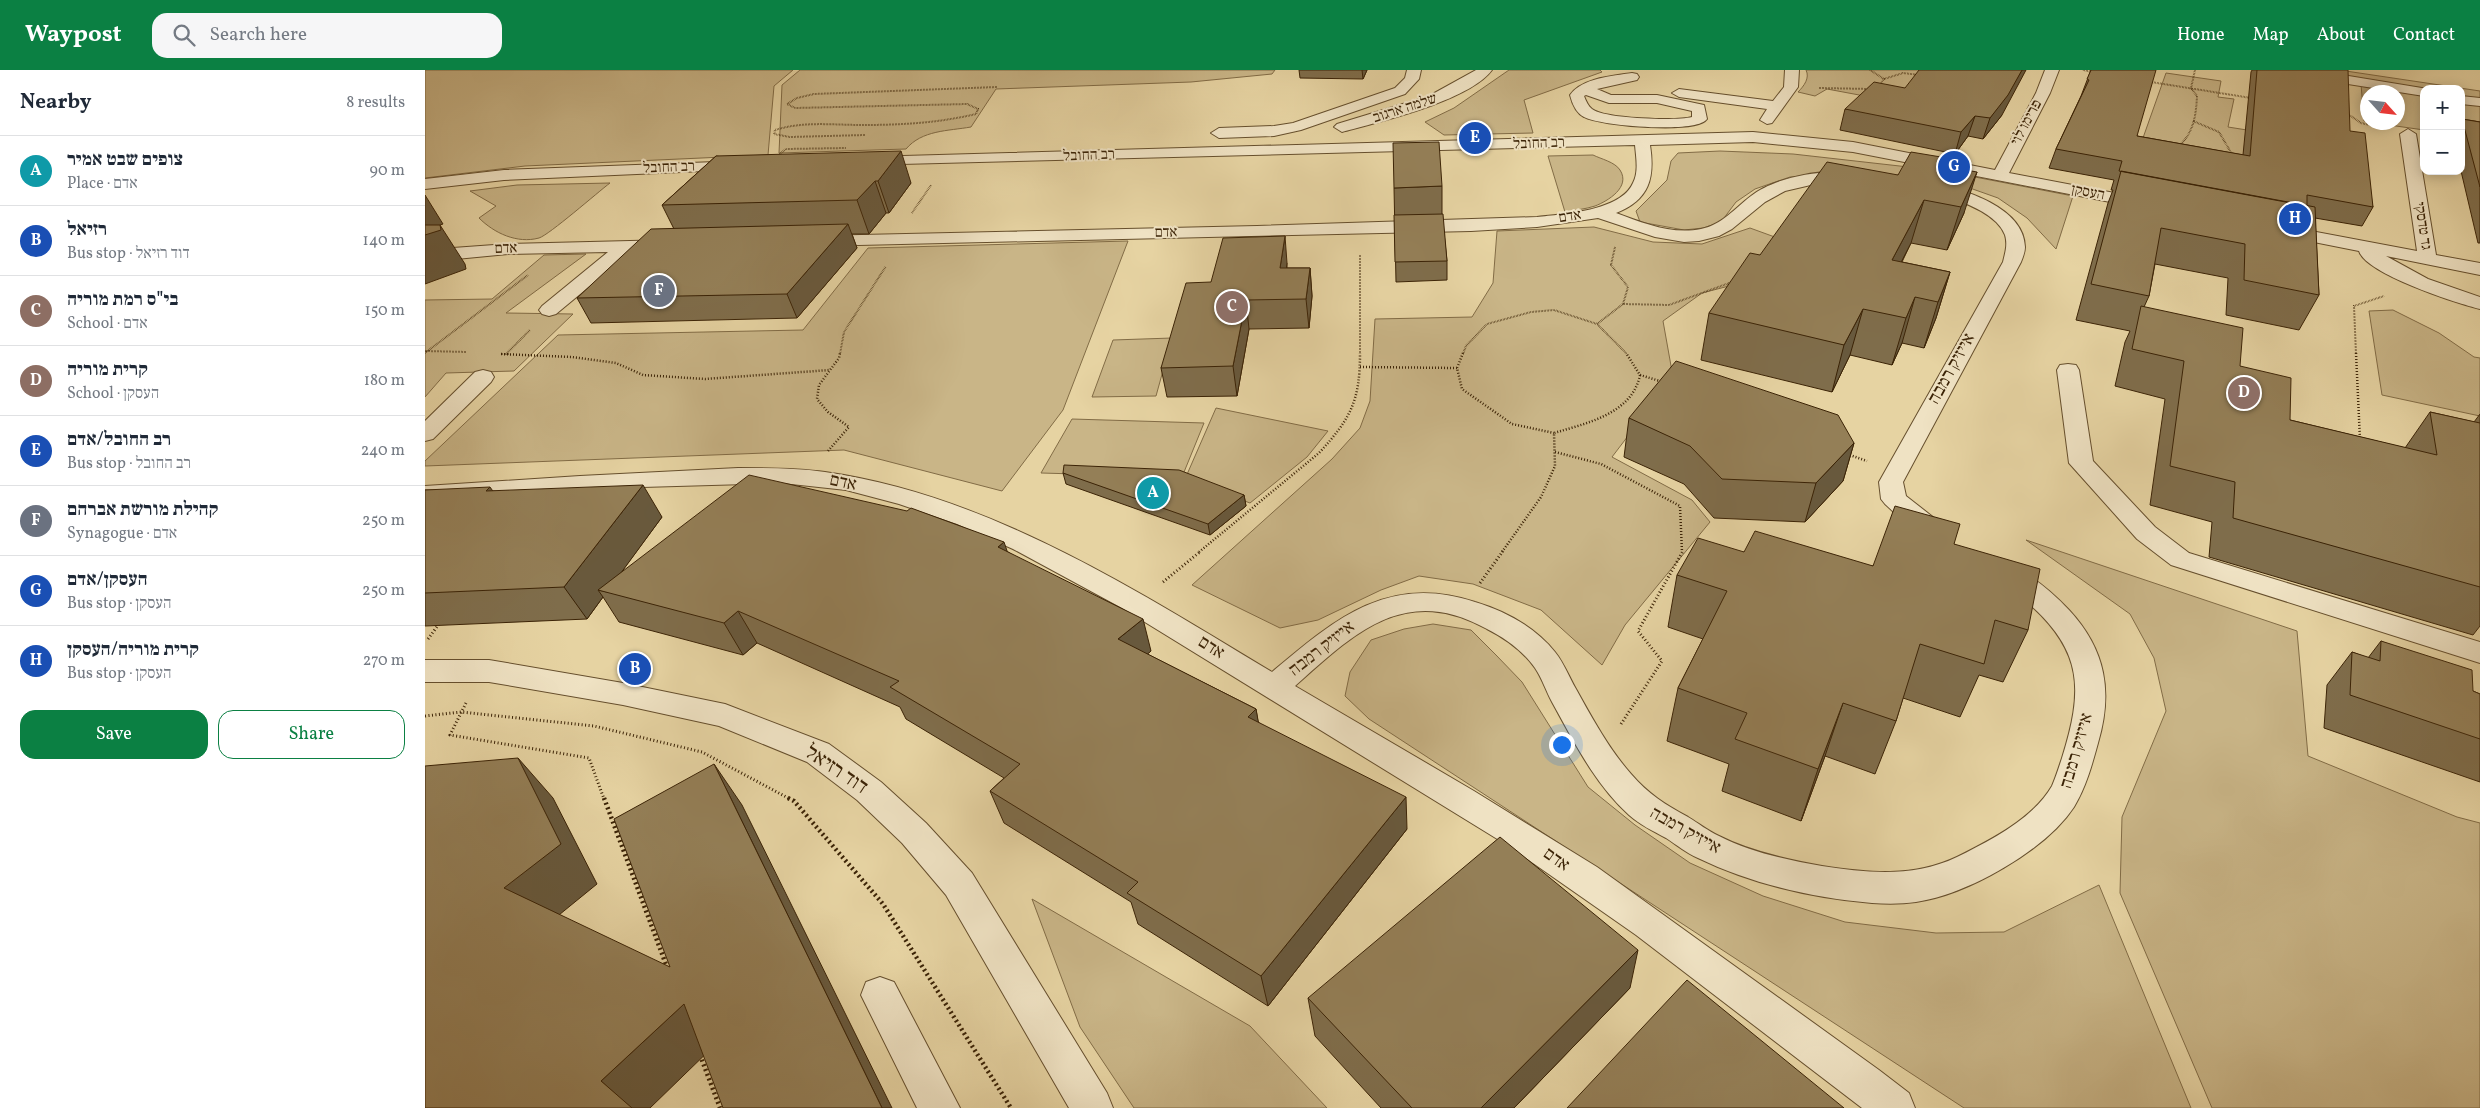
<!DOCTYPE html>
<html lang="en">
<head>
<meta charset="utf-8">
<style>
  body { margin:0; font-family:Vollkorn,"Frank Ruhl Libre",serif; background:#f6f6f7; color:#1f2937 }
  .controls { position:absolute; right:15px; top:15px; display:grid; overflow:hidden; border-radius:10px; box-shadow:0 2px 12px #0003 }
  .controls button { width:45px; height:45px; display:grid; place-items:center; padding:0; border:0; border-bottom:1px solid #e0e1e3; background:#fff; color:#1f2937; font:25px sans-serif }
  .compass { position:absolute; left:1935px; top:15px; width:45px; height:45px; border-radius:50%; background:#fff; box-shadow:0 2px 12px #0003; rotate:117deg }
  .you { position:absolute; left:1136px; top:674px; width:18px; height:18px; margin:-12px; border:4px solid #fff; border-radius:50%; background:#1a73e8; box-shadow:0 0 0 8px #1a73e833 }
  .badge { display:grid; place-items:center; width:32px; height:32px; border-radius:50%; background:#0b8043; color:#fff; font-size:16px; font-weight:700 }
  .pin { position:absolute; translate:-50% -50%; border:2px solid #fff; box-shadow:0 1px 5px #0006 }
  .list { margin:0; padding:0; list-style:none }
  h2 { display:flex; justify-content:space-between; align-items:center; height:65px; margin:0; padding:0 20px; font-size:21px }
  h2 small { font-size:16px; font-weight:400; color:#747a83 }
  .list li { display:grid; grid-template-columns:32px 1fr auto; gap:15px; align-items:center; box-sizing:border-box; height:70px; padding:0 20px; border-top:1px solid #e0e1e3 }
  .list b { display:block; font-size:19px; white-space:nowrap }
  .list p { margin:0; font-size:16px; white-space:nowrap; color:#747a83 }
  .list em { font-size:16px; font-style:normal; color:#747a83 }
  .actions { display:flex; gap:10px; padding:15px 20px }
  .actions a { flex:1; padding:11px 0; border:1px solid #0b8043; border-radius:15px; text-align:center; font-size:18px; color:#0b8043 }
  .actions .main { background:#0b8043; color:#fff }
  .icon { flex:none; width:28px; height:28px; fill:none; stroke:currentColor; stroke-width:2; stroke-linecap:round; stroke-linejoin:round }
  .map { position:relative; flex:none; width:2055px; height:1038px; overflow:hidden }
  header { display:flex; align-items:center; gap:30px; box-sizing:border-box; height:70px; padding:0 25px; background:#0b8043; color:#fff }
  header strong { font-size:24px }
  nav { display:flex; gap:28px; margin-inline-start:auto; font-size:18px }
  .search { width:350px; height:45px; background:#f6f6f7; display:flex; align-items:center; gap:12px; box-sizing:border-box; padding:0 18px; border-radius:15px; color:#747a83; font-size:19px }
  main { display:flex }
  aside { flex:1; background:#fff }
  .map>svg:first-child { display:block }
  .green { fill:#c9b587; stroke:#826c46 }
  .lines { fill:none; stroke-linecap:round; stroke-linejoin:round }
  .minor-casing { stroke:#664f2d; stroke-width:2 }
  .path-far3 { stroke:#3b2306; stroke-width:2; stroke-dasharray:0.5 1; stroke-linecap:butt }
  .path-far2 { stroke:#3b2306; stroke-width:2.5; stroke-dasharray:1 2; stroke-linecap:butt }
  .path-far1 { stroke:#3b2306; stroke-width:3; stroke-dasharray:1 2.5; stroke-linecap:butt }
  .path { stroke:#3b2306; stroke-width:4.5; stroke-dasharray:2 3; stroke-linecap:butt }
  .minor { fill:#efe2c3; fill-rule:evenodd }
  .wall { fill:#7f6d4b; stroke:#3b2306 }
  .shaded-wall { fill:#68593d; stroke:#3b2306 }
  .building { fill:#947f57; stroke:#3b2306 }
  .labels { text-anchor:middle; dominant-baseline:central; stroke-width:4; stroke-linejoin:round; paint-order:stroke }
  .far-street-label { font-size:15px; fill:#3b2306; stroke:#efe2c3 }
  .street-label { font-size:18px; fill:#3b2306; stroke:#efe2c3 }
  .near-street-label { font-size:21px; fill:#3b2306; stroke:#efe2c3 }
</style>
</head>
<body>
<header>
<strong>Waypost</strong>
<div class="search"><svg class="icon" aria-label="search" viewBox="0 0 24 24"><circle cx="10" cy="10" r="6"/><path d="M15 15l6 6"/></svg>Search here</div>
<nav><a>Home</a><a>Map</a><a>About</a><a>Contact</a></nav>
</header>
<main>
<aside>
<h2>Nearby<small>8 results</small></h2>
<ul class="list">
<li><span class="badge" style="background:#0f9aa8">A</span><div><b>צופים שבט אמיר</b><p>Place · אדם</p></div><em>90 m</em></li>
<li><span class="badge" style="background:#1a4fb4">B</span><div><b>רזיאל</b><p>Bus stop · דוד רזיאל</p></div><em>140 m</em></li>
<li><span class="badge" style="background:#8d6e63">C</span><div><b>בי&quot;ס רמת מוריה</b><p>School · אדם</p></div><em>150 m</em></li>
<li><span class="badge" style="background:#8d6e63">D</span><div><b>קרית מוריה</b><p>School · העסקן</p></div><em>180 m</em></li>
<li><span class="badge" style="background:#1a4fb4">E</span><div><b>רב החובל/אדם</b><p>Bus stop · רב החובל</p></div><em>240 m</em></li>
<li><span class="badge" style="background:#6b7280">F</span><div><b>קהילת מורשת אברהם</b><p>Synagogue · אדם</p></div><em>250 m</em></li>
<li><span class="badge" style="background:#1a4fb4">G</span><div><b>העסקן/אדם</b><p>Bus stop · העסקן</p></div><em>250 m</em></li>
<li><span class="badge" style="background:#1a4fb4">H</span><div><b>קרית מוריה/העסקן</b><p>Bus stop · העסקן</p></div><em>270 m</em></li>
</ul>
<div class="actions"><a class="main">Save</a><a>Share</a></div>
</aside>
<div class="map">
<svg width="2055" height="1038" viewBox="0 0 2055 1038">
  <rect width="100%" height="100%" fill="#e6d3a2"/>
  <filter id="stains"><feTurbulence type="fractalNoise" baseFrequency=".004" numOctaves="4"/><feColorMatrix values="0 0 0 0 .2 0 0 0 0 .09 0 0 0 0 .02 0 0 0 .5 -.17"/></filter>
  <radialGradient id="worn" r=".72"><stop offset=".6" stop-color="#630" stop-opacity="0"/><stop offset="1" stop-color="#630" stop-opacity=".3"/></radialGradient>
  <!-- green -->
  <path class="green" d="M0,0H368L349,16L343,85L100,96L0,108Z
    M375,0H850L847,4L766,12L571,19L546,57C523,61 497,60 481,79L354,83L357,15Z
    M1084,0H1175L1177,2L1099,30L1108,63L1019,65L1000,52L1029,38Z
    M1381,0H1496L1504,38L1402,19L1390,26L1373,22C1379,16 1385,8 1381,0Z
    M1914,0L2055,21V68L2036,65V19H1999V60L1950,53L1972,52V22H1942V51H1939L1936,14Z
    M1741,3L1796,11L1793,27L1809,29L1803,57L1860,66L1856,107L1713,82Z
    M1295,81L1368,84L1519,101L1648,126L1631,179L1602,148L1573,128L1542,117L1419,102L1365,107L1330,119L1311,132L1296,152L1278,158L1259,160L1215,152L1211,141L1242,110L1246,91L1253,83Z
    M1168,85C1176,89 1190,92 1195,100C1206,117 1183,131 1170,136C1161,139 1150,140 1140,142L1123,86Z
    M185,113C173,122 124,165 114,168C92,174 69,163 54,148L71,136L45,121L92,115Z
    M1169,157L1228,172L1277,174L1325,158L1358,170L1331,209L1277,223L1238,251L1248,307L1187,387L1267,430L1285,452L1200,555L1177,595L1116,540L1048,514L994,506L956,520L893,550L855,558L767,515L907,389L935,358L945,331L950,249L1047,247L1068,213L1072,161Z
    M703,171L638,340L577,421L419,380L0,396V391L133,265L378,260L443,178Z
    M161,184L81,243L148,244L89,301L21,303L0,327V230L67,229L119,185Z
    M1968,240L2014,263L2049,287L2055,288V346L1957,325L1944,241Z
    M747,268L731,326L667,327L688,270Z
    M791,338L903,361L882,387L825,433L760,409Z
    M647,349L779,353L757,407L616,403Z
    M1601,470L1872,561L1883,686L2032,747L2055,753V1038H1787L1695,823L1697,747L1741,641L1729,588L1705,544Z
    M1008,554L1046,560L1071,585L1097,612L1163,717L1210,755L1265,793L1338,826L1420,852L1511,863L1579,862L1674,815L1766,1038H1539L944,649L920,626L925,602L946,570L979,559Z
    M607,829L825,956L902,1038H709L655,957Z"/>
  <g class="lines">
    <defs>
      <path id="minor" d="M982,0H996L994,9L980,24L876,60L849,66L794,68L786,63L794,58L849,56L868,53L970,18L980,8Z
        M1051,0H1067C1044,31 954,52 917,62L909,57L912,54L1004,26Z
        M1360,0H1374L1373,17L1347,53L1342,54L1335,50L1342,39L1254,27L1247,23L1254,19L1348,31L1359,17Z
        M1620,0H1634L1625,23L1584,103L1721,129L1727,130L1730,134L1727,138L1721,139L1428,82L1328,72L1225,75C1230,107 1225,130 1191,143C1218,153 1247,165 1276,159C1297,155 1310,138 1326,126C1350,107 1402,97 1432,105L1434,108L1432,111L1390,114L1360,121L1340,132L1307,159L1294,166L1274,171L1259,172L1230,167L1173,148L1112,157L1046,161L391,176L385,175L382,171L385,167L391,166L832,156L1112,147C1138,144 1196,141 1208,113C1214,102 1211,87 1210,75L437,95L435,92L443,87L1328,62L1428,72L1570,100L1611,23Z
        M1852,0H1887L2003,19H1999V26L1859,4Z
        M1207,3L1212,4L1214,7L1212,10L1172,19L1186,25H1232L1279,35L1282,49C1272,64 1175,56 1159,47C1151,43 1147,33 1145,25C1157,8 1187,6 1207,3ZM1161,25L1184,33H1232L1267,41V47C1252,51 1180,49 1167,39C1163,36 1161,31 1159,26Z
        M2036,26L2055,28V36L2036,34Z
        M1983,59L1991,64L2011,185L2055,193V205L1961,186L2003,209L2055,227V239C2031,233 1941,204 1934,181L1854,165L1848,164L1845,160L1848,156L1854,155L1992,181L1975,64Z
        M318,91L326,96L324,99L79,110L0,119V109L79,100Z
        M1508,112C1539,120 1599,137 1600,177C1600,182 1598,187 1596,192L1478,412L1481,426L1518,455L1522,461L1518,467C1496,473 1476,448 1460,434L1456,429L1454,412L1578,192C1580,183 1583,175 1580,165C1571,140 1525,127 1502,121L1500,117L1502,113Z
        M246,170L252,171L255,175L252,179L207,181L131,244L124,246L117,244L114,240L117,236L183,182L83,184L0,192V180L83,174Z
        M1643,294L1651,295L1654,300L1668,391L1730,457L1764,483L2055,572V593L1746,495L1712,469L1644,393L1632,300L1635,295Z
        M58,300L66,302L69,307L66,312L8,369L0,371V351L50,302Z
        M313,398C342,398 371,398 400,402C563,425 709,519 847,602C910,549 963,503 1050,532C1080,541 1110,557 1130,582C1139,593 1144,607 1151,619C1167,648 1184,679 1206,704C1223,724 1241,735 1263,747C1273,753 1283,761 1294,766C1325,782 1362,790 1397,796C1443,803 1488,808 1532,787C1564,771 1608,749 1627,716C1631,707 1634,697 1637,688C1658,621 1659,581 1602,532C1590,522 1572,516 1564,503L1568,497L1578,494C1603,501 1626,521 1644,540C1681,580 1688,622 1673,673C1667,695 1661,717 1649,737C1621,780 1542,825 1491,832C1477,834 1462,834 1447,833C1388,828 1327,814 1273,788C1261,783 1252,775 1241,768C1228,761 1215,755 1204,745C1170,714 1149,672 1127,632C1121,621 1117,608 1110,598C1098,581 1080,568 1062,559C980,513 929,563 870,616L1049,721L1172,797L1454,1000L1484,1023L1490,1038H1437L1211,865L1082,775L697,538L588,479L532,454L474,434L421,420L357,413L217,417L0,432V416L155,406Z
        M0,590H64L198,613L300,634L404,674L456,712L501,753L547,803L682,1023L688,1038H644L521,825L477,773L432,730L382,692L294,656L198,635L64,612H0Z
        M455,907L469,912L535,1038H492L436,925L441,912Z"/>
    </defs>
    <!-- minor casing -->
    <use href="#minor" class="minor-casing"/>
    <!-- path-far3 -->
    <path class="path-far3" d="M1445,0L1459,9L1455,15
      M1658,0L1668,2
      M1459,9L1478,3L1494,5
      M1726,12L1826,28
      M1394,18L1445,19
      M1923,44L1936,53L1958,58
      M1768,51L1794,62L1808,86
      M440,65L365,67L349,64L350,60C379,51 407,55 437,55C476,55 513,53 551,44L553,39L542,34L370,38L362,34L372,28L389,24L572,17
      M1754,76C1769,62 1771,45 1772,26L1766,18L1770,0
      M352,86L361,79L421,78
      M487,143L506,115
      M1190,177L1186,195L1203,217L1198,234L1172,254L1202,284
      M935,185V284
      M1198,234L1244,235L1307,212
      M0,281L42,282
      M0,283L103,205
      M76,284H85
      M81,284L105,260
      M415,284L419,262L461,196
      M1038,284L1041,276L1062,254L1106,242L1129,240L1172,254
      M1931,284L1929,236L1959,226"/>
    <!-- path-far2 -->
    <path class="path-far2" d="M1038,283L1032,298L1037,319L1087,354L1129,363
      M1931,283L1935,370
      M76,284L147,287L191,293L218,305L280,309L405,300
      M935,297L1032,298
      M1215,305L1238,312
      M403,381L424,357L403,342L392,329L394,315L414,288L415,283
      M1130,382L1176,394L1255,436L1257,482
      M1422,384L1442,391
      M774,482L894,383C926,348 935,331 935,283
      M1077,482L1116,427L1130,396L1129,363C1162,353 1207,344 1215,305L1201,283"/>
    <!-- path-far1 -->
    <path class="path-far1" d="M738,512L776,481
      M1055,513L1078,481
      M3,569L14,554
      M41,633L25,665L164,688L179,729
      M0,646L36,642L169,656L277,682L365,729
      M1196,654L1237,591L1213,561L1258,481"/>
    <!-- path -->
    <path class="path" d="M179,728L243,900
      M363,728L369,731L458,834L586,1038
      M275,985L295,1038"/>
    <!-- minor -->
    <use href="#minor" class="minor"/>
  </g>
  <!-- wall -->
  <path class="wall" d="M874,0H942L938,9L875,8Z
    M1666,0L1712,66L1818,85L1826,2L1827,0H1832L1925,61L1948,137L1937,156L1890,148L1894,225L1874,260L1801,245L1803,208L1730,194L1724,226L1719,237L1815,296L1865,350L1980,378L2005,342L2049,352L2055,344V556L2048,565L1784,487L1787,452L1725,435L1740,329L1690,316L1700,272L1705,261L1651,250L1683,133L1688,120H1686L1689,110L1624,98L1631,79L1656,26Z
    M1420,39L1577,45L1558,69L1543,66L1530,84L1415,60Z
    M2037,49L2055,52V173H2053L2036,101V51Z
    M291,86L486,113L464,143H461L444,164H427L432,178L372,248L166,253L152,228L249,159L237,135Z
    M1522,88L1520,96L1539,143L1522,180L1486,173L1477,192L1525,202L1511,248L1499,278L1477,273L1467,295L1425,285L1407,322L1276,290L1284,243L1335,185L1473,105Z
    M1017,116V144L1022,191V210L971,212L969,118Z
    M862,193V198H885L887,226L884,258L824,259L812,326L742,327L736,298L786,212Z
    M1204,348L1429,373L1418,411L1380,452L1289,448L1259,414L1199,387Z
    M638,403L819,425L821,436L785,465L641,414Z
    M0,420L68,421L237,447L197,501L583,482L726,581L722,584L831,639L833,652L982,759L843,936L713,854L706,832L579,753L565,721L579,708L481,649L475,637L332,573L318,585L194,552L178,527L162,549L0,556Z
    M1529,474L1603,560L1578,612L1554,605L1535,647L1478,628L1471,651L1450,704L1400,686L1376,751L1297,721L1304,694L1242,671L1253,618L1278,569L1243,557L1252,505L1319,482L1448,496Z
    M1956,571L2048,621L2055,624V712L1899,658L1902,615L1927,582L1943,588Z
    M1205,918L1089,1038H956L890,966L883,928Z"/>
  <!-- shaded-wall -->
  <path class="shaded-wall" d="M937,0H942L938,9Z
    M1597,0H1601L1577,45L1558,69L1565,48Z
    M1550,46L1543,66L1530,84L1536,62Z
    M476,81L486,113L464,143L453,111Z
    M1552,102L1539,143L1522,180L1536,137Z
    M450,111L461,143L444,164L432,130Z
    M0,125L18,154L15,155L40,194L41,199L0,214Z
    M1499,130L1486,173L1454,235L1467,190Z
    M423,154L432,178L372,248L362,224Z
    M860,166L862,193L858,226L855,198Z
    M885,198L887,226L884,258L881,229Z
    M1525,202L1511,248L1499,278L1513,232Z
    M1490,227L1477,273L1467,295L1481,248Z
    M821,230L824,259L812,326L808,296Z
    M1438,239L1425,285L1407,322L1419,275Z
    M1429,373L1418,411L1380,452L1391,413Z
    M218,415L237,447L182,522L173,520L178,527L162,549L139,517Z
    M65,417L87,448L61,421Z
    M819,425L821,436L785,465L783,454Z
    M579,472L590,504L573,477Z
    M313,541L332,573L318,585L299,553Z
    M718,549L726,581L702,602L693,569Z
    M1418,633L1400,686L1376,751L1393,699Z
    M831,639L837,672L823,647Z
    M93,688L128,728L172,814L118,858L79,818Z
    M289,694L317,735L467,1038H457Z
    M981,727L982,759L843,936L836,906Z
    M1213,880L1205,918L1089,1038H1056Z
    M259,934L293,972L225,1038H206L176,1011Z"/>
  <!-- building -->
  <path class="building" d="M1494,0H1597L1583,25L1565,48L1550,46L1536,62L1420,39L1449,12L1480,18Z
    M1666,0H1731L1712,66L1825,86L1832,0H1923L1925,61L1940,63L1948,137L1882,125V136L1694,101L1697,91L1631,79L1664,10L1662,9Z
    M2037,49L2055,52V117Z
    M1014,72L1017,116L969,118L968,73Z
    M476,81L453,111H450L432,130L237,135L291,86Z
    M1486,82L1522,88L1518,96L1552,102L1536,137L1499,130L1467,190L1525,202L1513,232L1490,227L1481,248L1438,239L1419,275L1284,243L1325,183L1335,185L1402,92L1473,105Z
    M1696,101L1890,137L1894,225L1819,210L1820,174L1736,158L1724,226L1666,214Z
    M1018,144L1022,191L970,192L969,145Z
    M423,154L362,224L152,228L226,159Z
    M0,155H15L16,160L0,165Z
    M860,166L855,198H885L881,229L821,230L808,296L736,298L761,213L786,212L798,168Z
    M1716,236L1818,258L1815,296L1866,308L1865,350L2012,385L2005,342L2055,353V517L1808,448L1810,412L1745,396L1759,291L1707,279Z
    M1251,291L1413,345L1429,373L1391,413L1297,409L1265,376L1204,348Z
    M639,395L754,400L819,425L783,454L638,403Z
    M324,405L482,441L486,438L579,472L573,477L718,549L693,569L831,639L823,647L981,727L836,906L702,823L713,812L565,721L595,694L465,617L474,611L313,541L299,553L173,520Z
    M218,415L139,517L0,523V420L65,417L61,421Z
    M1470,436L1535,454L1529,474L1615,499L1603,560L1570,550L1559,594L1495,574L1471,651L1418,633L1393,699L1310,669L1322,643L1253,618L1302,521L1252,505L1273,468L1319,482L1330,461L1448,496Z
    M1956,571L2047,600L2048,621L2055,624V669L1925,625L1927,582L1955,591Z
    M93,688L136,774L79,818L245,897L189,749L289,694L457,1038H298L259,934L176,1011L207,1038H0V696Z
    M1075,767L1213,880L1056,1038H987L883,928Z
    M1262,910L1419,1038H1142Z"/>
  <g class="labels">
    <!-- far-street labels -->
    <g class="far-street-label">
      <text transform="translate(980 39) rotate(-18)">שלמה ארגוב</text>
      <text transform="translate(1602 53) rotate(-62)">פרימו לוי</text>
      <text transform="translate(1114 74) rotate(-2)">רב החובל</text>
      <text transform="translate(664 86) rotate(-2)">רב החובל</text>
      <text transform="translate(244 98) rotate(-2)">רב החובל</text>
      <text transform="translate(1663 123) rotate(11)">העסקן</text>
      <text transform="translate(1145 147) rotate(-9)">אדם</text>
      <text transform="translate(1997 156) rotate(81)">גד טדסקי</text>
      <text transform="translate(741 163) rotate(-1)">אדם</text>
      <text transform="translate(81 179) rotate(-2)">אדם</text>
    </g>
    <!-- street labels -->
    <g class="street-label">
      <text transform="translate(1527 299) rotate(-61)">אייזיק רמבה</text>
      <text transform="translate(418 413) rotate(12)">אדם</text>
      <text transform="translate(786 578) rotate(32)">אדם</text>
      <text transform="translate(897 579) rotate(-38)">אייזיק רמבה</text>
      <text transform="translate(1652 681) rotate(-74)">אייזיק רמבה</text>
      <text transform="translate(1260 761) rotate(29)">אייזיק רמבה</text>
      <text transform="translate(1131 790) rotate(35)">אדם</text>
    </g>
    <!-- near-street labels -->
    <g class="near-street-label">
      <text transform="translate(411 700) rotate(34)">דוד רזיאל</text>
    </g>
  </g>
  <rect width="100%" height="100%" filter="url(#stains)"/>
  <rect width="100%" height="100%" fill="url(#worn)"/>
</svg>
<div class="controls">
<button>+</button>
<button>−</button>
</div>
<svg class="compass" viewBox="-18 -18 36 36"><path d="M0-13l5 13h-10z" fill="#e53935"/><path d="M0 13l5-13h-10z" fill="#747a83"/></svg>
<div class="you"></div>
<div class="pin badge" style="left:728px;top:423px;background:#0f9aa8">A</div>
<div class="pin badge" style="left:210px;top:599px;background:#1a4fb4">B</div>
<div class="pin badge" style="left:807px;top:237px;background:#8d6e63">C</div>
<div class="pin badge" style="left:1819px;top:323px;background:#8d6e63">D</div>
<div class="pin badge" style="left:1050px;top:68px;background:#1a4fb4">E</div>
<div class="pin badge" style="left:234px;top:221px;background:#6b7280">F</div>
<div class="pin badge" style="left:1529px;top:97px;background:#1a4fb4">G</div>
<div class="pin badge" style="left:1870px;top:149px;background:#1a4fb4">H</div>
</div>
</main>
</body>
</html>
